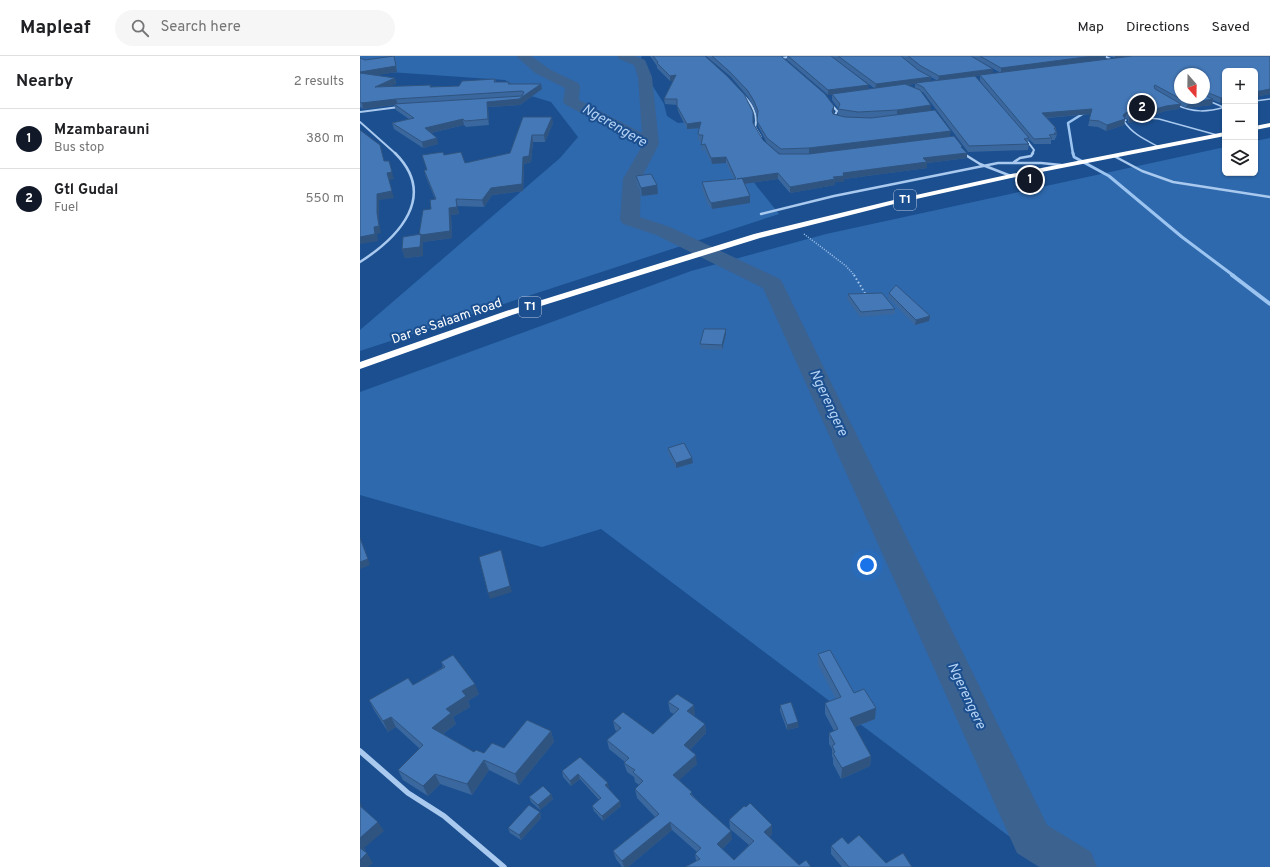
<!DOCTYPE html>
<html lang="en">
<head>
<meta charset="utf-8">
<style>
  body { margin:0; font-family:Overpass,sans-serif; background:#f6f6f6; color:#202124 }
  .controls { position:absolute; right:12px; top:12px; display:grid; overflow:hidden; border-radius:6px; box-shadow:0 1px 3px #0004 }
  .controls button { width:36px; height:36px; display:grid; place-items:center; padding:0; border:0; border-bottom:1px solid #e0e0e0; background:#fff; color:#202124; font:20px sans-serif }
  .compass { position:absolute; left:814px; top:12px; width:36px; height:36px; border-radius:50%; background:#fff; box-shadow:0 1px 3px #0004; rotate:160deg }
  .you { position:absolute; left:507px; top:509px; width:14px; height:14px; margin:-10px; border:3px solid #fff; border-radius:50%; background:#1a73e8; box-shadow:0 0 0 6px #1a73e833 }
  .badge { display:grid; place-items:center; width:26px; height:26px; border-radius:50%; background:#111827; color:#fff; font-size:13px; font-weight:700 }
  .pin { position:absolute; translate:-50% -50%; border:2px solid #fff; box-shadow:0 1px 4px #0006 }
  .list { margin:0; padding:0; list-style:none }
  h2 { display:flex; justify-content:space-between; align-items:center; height:52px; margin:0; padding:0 16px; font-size:17px }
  h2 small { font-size:13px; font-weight:400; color:#757577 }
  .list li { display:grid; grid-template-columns:26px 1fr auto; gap:12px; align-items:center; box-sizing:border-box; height:60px; padding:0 16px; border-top:1px solid #e0e0e0 }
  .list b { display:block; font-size:15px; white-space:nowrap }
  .list p { margin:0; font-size:13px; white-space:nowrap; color:#757577 }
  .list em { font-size:13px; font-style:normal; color:#757577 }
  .icon { flex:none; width:22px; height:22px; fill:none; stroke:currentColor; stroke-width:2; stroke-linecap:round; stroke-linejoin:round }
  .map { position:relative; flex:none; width:910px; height:811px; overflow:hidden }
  header { display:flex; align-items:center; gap:24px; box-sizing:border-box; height:56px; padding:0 20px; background:#fff; border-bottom:1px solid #e0e0e0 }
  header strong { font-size:19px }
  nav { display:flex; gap:22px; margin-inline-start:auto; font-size:14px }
  .search { width:280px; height:36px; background:#f6f6f6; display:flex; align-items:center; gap:10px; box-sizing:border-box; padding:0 14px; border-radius:22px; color:#757577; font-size:15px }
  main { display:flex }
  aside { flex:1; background:#fff }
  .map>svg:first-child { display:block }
  .green { fill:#2e69ad }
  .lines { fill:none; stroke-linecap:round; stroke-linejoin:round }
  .stream-far2 { stroke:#9cc4f0; stroke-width:2.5 }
  .stream-far1 { stroke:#9cc4f0; stroke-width:3 }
  .stream { stroke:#9cc4f0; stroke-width:4 }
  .river { fill:#3c6290; fill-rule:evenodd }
  .path-far1 { stroke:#a9c9ee; stroke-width:1.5; stroke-dasharray:1 1.5; stroke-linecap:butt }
  .path { stroke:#a9c9ee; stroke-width:2; stroke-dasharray:1.5 2.5; stroke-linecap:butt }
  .lane { stroke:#a9c9ee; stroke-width:1.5 }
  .street-far2 { stroke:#a9c9ee; stroke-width:2 }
  .street-far1 { stroke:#a9c9ee; stroke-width:2.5 }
  .street { stroke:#a9c9ee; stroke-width:5.5 }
  .highway { fill:#fff; fill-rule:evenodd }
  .wall { fill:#3a679d; fill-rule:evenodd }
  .shaded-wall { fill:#305480 }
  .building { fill:#4478b7; stroke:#305480 }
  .labels { text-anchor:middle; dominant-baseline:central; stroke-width:4; stroke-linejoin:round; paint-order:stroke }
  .shield { fill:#1b4f8f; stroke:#bbcadd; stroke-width:1 }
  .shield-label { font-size:12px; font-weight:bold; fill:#fff }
  .street-label { font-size:13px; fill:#fff; stroke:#1b4f8f }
  .water-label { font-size:14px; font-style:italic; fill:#b5d3f5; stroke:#1b4f8f }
</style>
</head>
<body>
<header>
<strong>Mapleaf</strong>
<div class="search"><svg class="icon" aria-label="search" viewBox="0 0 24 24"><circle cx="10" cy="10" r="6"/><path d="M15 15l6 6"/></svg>Search here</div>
<nav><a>Map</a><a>Directions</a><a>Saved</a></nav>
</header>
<main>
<aside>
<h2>Nearby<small>2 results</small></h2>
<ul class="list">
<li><span class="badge">1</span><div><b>Mzambarauni</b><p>Bus stop</p></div><em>380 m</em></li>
<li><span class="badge">2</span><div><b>Gtl Gudal</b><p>Fuel</p></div><em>550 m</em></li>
</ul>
</aside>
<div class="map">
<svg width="910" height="811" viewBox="0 0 910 811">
  <rect width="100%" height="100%" fill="#1b4f8f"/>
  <!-- green -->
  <path class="green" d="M0,0H282L281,2L289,24L304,48L307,60L318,67L332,66L353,75L419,158L0,295V274L200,102L218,81L191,46L171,40L145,24L0,14Z
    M910,82V811H690L241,473L182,491L0,439V336L331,215L466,178L865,91V117H895V85Z"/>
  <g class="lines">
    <!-- stream-far2 -->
    <path class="stream-far2" d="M713,98L708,67L724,57"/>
    <!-- stream-far1 -->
    <path class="stream-far1" d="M713,97L714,101L749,120L822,181L874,220"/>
    <!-- stream -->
    <path class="stream" d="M872,219L910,248"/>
    <!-- river -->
    <path class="river" d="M156,0H171L191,14L218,27L220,30L219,44L282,77L278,21L274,9L259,3L257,0H275L285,4L292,21L299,88L281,123L280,161L310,171L420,223L423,228L687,769L731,796L737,811H679L657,797L403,232L296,179L263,168L260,164L263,123L282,90L206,49L203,46L205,32L175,17Z"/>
    <!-- path-far1 -->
    <path class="path-far1" d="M444,178L486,210L495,220"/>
    <!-- path -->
    <path class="path" d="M494,219L506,239"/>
    <!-- lane -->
    <path class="lane" d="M842,42L863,51
      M895,45L910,43
      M817,49C833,57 848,56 865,51
      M777,61L799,63L857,79
      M766,64L764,65C772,78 786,84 799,91"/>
    <!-- street-far2 -->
    <path class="street-far2" d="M744,0L753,4
      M421,2L437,0
      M381,37C390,45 399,58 395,71L401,81
      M471,48L477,55L474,61L475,62
      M0,56L39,51
      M0,66L36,98
      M665,82L674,94L672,98"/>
    <!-- street-far1 -->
    <path class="street-far1" d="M604,98L620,108L651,120
      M754,100L782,115L813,126L910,141
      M654,106L660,102L671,100L673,97
      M401,158L474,140L638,107H681L701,109
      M0,206C39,181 78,140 35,97"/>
    <!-- street -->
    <path class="street" d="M0,695L48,737L84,760L144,811"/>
    <!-- highway -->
    <path class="highway" d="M910,67V71L895,74V70Z
      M865,76V80L651,122L538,147L400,182L152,259L0,313V306L146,255L394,178L538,143L651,118Z"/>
  </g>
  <!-- wall -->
  <path class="wall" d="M290,0H345L393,67L403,84L419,98H420L407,87L398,70L397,60L394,51L388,41L371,21L346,0H421L474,50V55L473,58L478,59V52L472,44V39H468L427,4V0H471L508,33L514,32L471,0H541L558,14L571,21L570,26L578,25L560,15L541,0H746L745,3L755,2L749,0H910V38L895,41V15L865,46L860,47L853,44L852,49L826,52L820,49L819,53L805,55L791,60L781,59L780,64L768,67V63L765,62V63L764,69L746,75L738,71L728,70L731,58L687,62L696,72V74L697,77L696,82H695V84H691V88H674L669,83L668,87L669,88L668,94L608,96L563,36H561L571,55L590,80L602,90V92L607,97V102L567,107V112L484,123V126H475V129L430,137L418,123L384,128L390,147L352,153L348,149L342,133V126L374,123L366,107L352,108L345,94L342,95L341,89L342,85H339L338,83V77L339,72L327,73L318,55L317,49L305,48L304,43L313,25H310L297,12V10ZM623,7L641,17L633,18ZM820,18H844V42ZM615,20H620V25L663,76ZM555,28V32L547,29Z
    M0,2L5,4L36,5L37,16L15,19L35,22L36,28L31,30L71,31L99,30L135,23L136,26H149L150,28L182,33L160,49L128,51L129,69L106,71L104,69L71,77L78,88L63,92L34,73L32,67L49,63L36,54L34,49L3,53L0,51Z
    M163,61L193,67L185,86H173L171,106L164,108L163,135L132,139L124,151L97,150L99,158L91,159L92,182L63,186V200L45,202L42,193L59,179L75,143L66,121L64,114H67L84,99L105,107L150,97Z
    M276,120L297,129L298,138L282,140L277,128Z
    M529,237L570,260L569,265L555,269L528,242Z
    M488,238L535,253V258L500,261L487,243Z
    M366,273V278L362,294L341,293L340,288Z
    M308,392L333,407L316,412L308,397Z
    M458,598L494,637L515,663L495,671L511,700L510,710L481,723L473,708V703L472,700V693L469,688V677L474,675L465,658V647L476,643L458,609Z
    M81,606L119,638L108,645L110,651L93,661L96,668L83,678L114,696L124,697L144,692L191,675L194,686L159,729L129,714L112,739L80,728L68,740L43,724L38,714L60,693L36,671L28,676L14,654L9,644L53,629L83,611Z
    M308,646L335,658L334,660L345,668L346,677L330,694L337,708L319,724L372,783L362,793L374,804L389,789L370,773L369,764L412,778L409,781L439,809L451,811L336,805L335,798L337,796L312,774L268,811H262L256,803L253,795L295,761L277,742L275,733L279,729L275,726L274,721L267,716L264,707L265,706L249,693L247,684L257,675L255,674L253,665L293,678L314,658L310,656Z
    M420,649L439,671L427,674L420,655Z
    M220,701L249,732L248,733L261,750L243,765L234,755L232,750L239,744L220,723L211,730L203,721L202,715Z
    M191,738L193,743L180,754L171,746L169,741Z
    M180,756L181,762L161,784L150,777L148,772Z
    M488,788L526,807L552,811H482L471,798V790Z"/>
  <!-- shaded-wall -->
  <path class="shaded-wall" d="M34,0L37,16L0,22V16Z
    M733,0H746L745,3L641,17V12Z
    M755,0H775L755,2Z
    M633,13V18L578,25L579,20Z
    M316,19L317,25H310V20Z
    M571,21L570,26L515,33L516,28Z
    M35,22L36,28L17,37L15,31Z
    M181,28L182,33L160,49L128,51L129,69L128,63L127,46L159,43Z
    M509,29L508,34L472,38V39H468V34Z
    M910,33V38L895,41V36Z
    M865,41V46L860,47L861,42Z
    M36,43L38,49L34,48V49L3,53L2,47Z
    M853,43L852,49L826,52L828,47Z
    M821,48L819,53L805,55L791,60L792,54L806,50Z
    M571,49V55L537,60V54Z
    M474,50V55L472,61V55Z
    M732,53L731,58L681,62L682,57Z
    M778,53L776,60L781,58L780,64L768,67L770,62Z
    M767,56L765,62L763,64L765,63L764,69L746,75L747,69Z
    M192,61L193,67L185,86L184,79Z
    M103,63L104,69L66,78L65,72Z
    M341,66L342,72L327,73V68Z
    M591,75L590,81L449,98V92Z
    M172,79L173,86L171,106L164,108L163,135L132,139L124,151L122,144L131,132Z
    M77,82L78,88L63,92L62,86Z
    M607,97V102L567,107V112L484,123V126H475V129L430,137V131L473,121L483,117L563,102Z
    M366,101V107L352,108L351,102Z
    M32,116L34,123L29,124L34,142L19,144V164L21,177L17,178L18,185L0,188V181L14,171L17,157V138L27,117Z
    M418,117V123L377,129V123Z
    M297,129L298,138L282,140L281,132Z
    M390,140V147L352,153L351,147Z
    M96,143L99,158L91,159L92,182L63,186V200L45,202L42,193L59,179L89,152Z
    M570,260L569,265L555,269L556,264Z
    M366,273V278L362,294V289Z
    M332,402L333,407L316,412V407Z
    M0,481L10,509L0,513Z
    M141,494L152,536L130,543L128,537Z
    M115,628L119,638L108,645L110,651L93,661L96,668L77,682L72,672L86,653L102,635Z
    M334,649L335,658L329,665L327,655Z
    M516,652L515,663L489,673L490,662Z
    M31,661L36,671L28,676L23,665Z
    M438,666L439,671L427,674V669Z
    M345,668L346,677L326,698L324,689Z
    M191,675L194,686L159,729L155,718Z
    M336,699L337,708L315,728L313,719Z
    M511,700L510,710L481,723L482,712Z
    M124,704L129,714L112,739L107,728Z
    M75,718L80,728L68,740L63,730Z
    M218,718L220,723L211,730L210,725Z
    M248,727L249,732L246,734L245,729Z
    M191,738L193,743L180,754L178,749Z
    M260,745L261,750L243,765L242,760Z
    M0,746L4,754L0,753Z
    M180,756L181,762L161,784L159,779Z
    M18,766L24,775L4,792L6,794L2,797L0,795V782Z
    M310,766L312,774L268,811H264L262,805Z
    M412,769V778L405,785L404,776Z
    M371,775L372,783L358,797L357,788Z
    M7,797L13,807L8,811H0V804Z"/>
  <!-- building -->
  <path class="building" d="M34,0L36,10L0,16V2L5,4Z
    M293,0H345L367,20L384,38L393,56V67L403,84L419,98H449L594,80L602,90L601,91L607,97L563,102L567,106L483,117L484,120L473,121L475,123L430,131L418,117L377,123L382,122L390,140L351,147L348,142L342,126L376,123L366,101L351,102L345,88L341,89L343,79H339L338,77L341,66L327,68L317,50V43H304L316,19L310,20L297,7L298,6Z
    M352,0H421L465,38L474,50L472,55L473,58L485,61L511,62L575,54L591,75L449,92L421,93L407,82L397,65L398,55L394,45L388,35L370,16Z
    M428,0H471L509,29L468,34Z
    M478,0H541L558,14L571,21L516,28Z
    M548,0H611L633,13L579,20L561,10Z
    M620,0H733L641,12Z
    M772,0H910V33L895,36V15H865V41L861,42L844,35V18H820V42H844V39L853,43L828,47L795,29L794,30L795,33L821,48L806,50L792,54L778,53L776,57L781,58L770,62L769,57L767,56L763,59L765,63L747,69L739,65L729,64L732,53L682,57L696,72H694L697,77H694L696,78L689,79L692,82L674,83L620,19Z
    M0,17L35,22L15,31L71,29L70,31L99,30L102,25L135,23L134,26H149L148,28H181L159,43L127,46L128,63L105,65L103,63L65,72L77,82L62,86L32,67L54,62L34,48L162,40L164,36L162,35L36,43L2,47L0,46Z
    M615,20L669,82L664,83L669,88L609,90L563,31L555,27Z
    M545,28L560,34L571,49L537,54L498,56L478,53L480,48L472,38Z
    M163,61H192L184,79H172L169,100L163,101L162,128L131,132L122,144L96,143L97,151L89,152L90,175L61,179V178L59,179L63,154L71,153L70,144L76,143L64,114H67L62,99L83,96L84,99L101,96L105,107L150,97Z
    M0,74L20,89L24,105H29L32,116L27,117L32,135L17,138V157L19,170L14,171L15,178L0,181Z
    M291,118L297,129L281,132L276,120Z
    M61,178L60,191L42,193L43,181Z
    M536,229L570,260L556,264L529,237Z
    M522,237L535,253L501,256L488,238Z
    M344,273H366L362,289L340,288Z
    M324,387L332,402L316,407L308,392Z
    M0,482L8,503L0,506Z
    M141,494L150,530L128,537L119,501Z
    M470,594L494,637L504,633L516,652L490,662L511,700L482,712L473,697L475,696L472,690L475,688L469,677L478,673L465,647L481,641L458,598Z
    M93,599L115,628L102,635L106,640L86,653L91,657L72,672L114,696L116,694L124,697L132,687L144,692L167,664L191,675L155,718L124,704L107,728L75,718L63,730L38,714L63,689L31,661L23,665L9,644L48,622L53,629L85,611L81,606Z
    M317,638L334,649L327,655L345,668L324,689L336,699L313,719L332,736L330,738L371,775L357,788L374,804L394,785L369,764L384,750L386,751L390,747L412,769L404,776L439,809L446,804L451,811H325L340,803L335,798L341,792L310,766L262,805L253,795L299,758L275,733L283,725L273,716L275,714L264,707L269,702L247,684L261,672L253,665L263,656L293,678L319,653L308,646Z
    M431,646L438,666L427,669L420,649Z
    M220,701L248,727L245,729L260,745L242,760L232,750L241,742L218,718L210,725L202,715Z
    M183,730L191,738L178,749L169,741Z
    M169,749L180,756L159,779L148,772Z
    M0,750L18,766L0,782Z
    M499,779L526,807L543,797L552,811H489L471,790L482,781L488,788Z
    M0,792L7,797L0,804Z"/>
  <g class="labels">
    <!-- shield labels -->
    <g class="shield">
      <rect x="534" y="134" width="22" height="20" rx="3"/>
      <rect x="159" y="241" width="22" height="20" rx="3"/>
    </g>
    <g class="shield-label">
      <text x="545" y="144">T1</text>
      <text x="170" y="251">T1</text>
    </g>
    <!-- street labels -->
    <g class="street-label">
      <text transform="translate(87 266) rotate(-19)">Dar es Salaam Road</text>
    </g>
    <!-- water labels -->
    <g class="water-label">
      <text transform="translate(254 70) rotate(30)">Ngerengere</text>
      <text transform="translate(468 347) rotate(65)">Ngerengere</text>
      <text transform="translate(606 640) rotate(65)">Ngerengere</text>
    </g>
  </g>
</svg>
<div class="controls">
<button>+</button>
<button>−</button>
<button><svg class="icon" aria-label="layers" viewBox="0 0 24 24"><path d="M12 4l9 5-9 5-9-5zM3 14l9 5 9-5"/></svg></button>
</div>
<svg class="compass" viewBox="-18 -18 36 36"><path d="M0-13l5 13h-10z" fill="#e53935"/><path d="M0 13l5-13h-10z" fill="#757577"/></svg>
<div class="you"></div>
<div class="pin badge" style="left:670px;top:124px">1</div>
<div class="pin badge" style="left:782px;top:52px">2</div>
</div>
</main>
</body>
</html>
